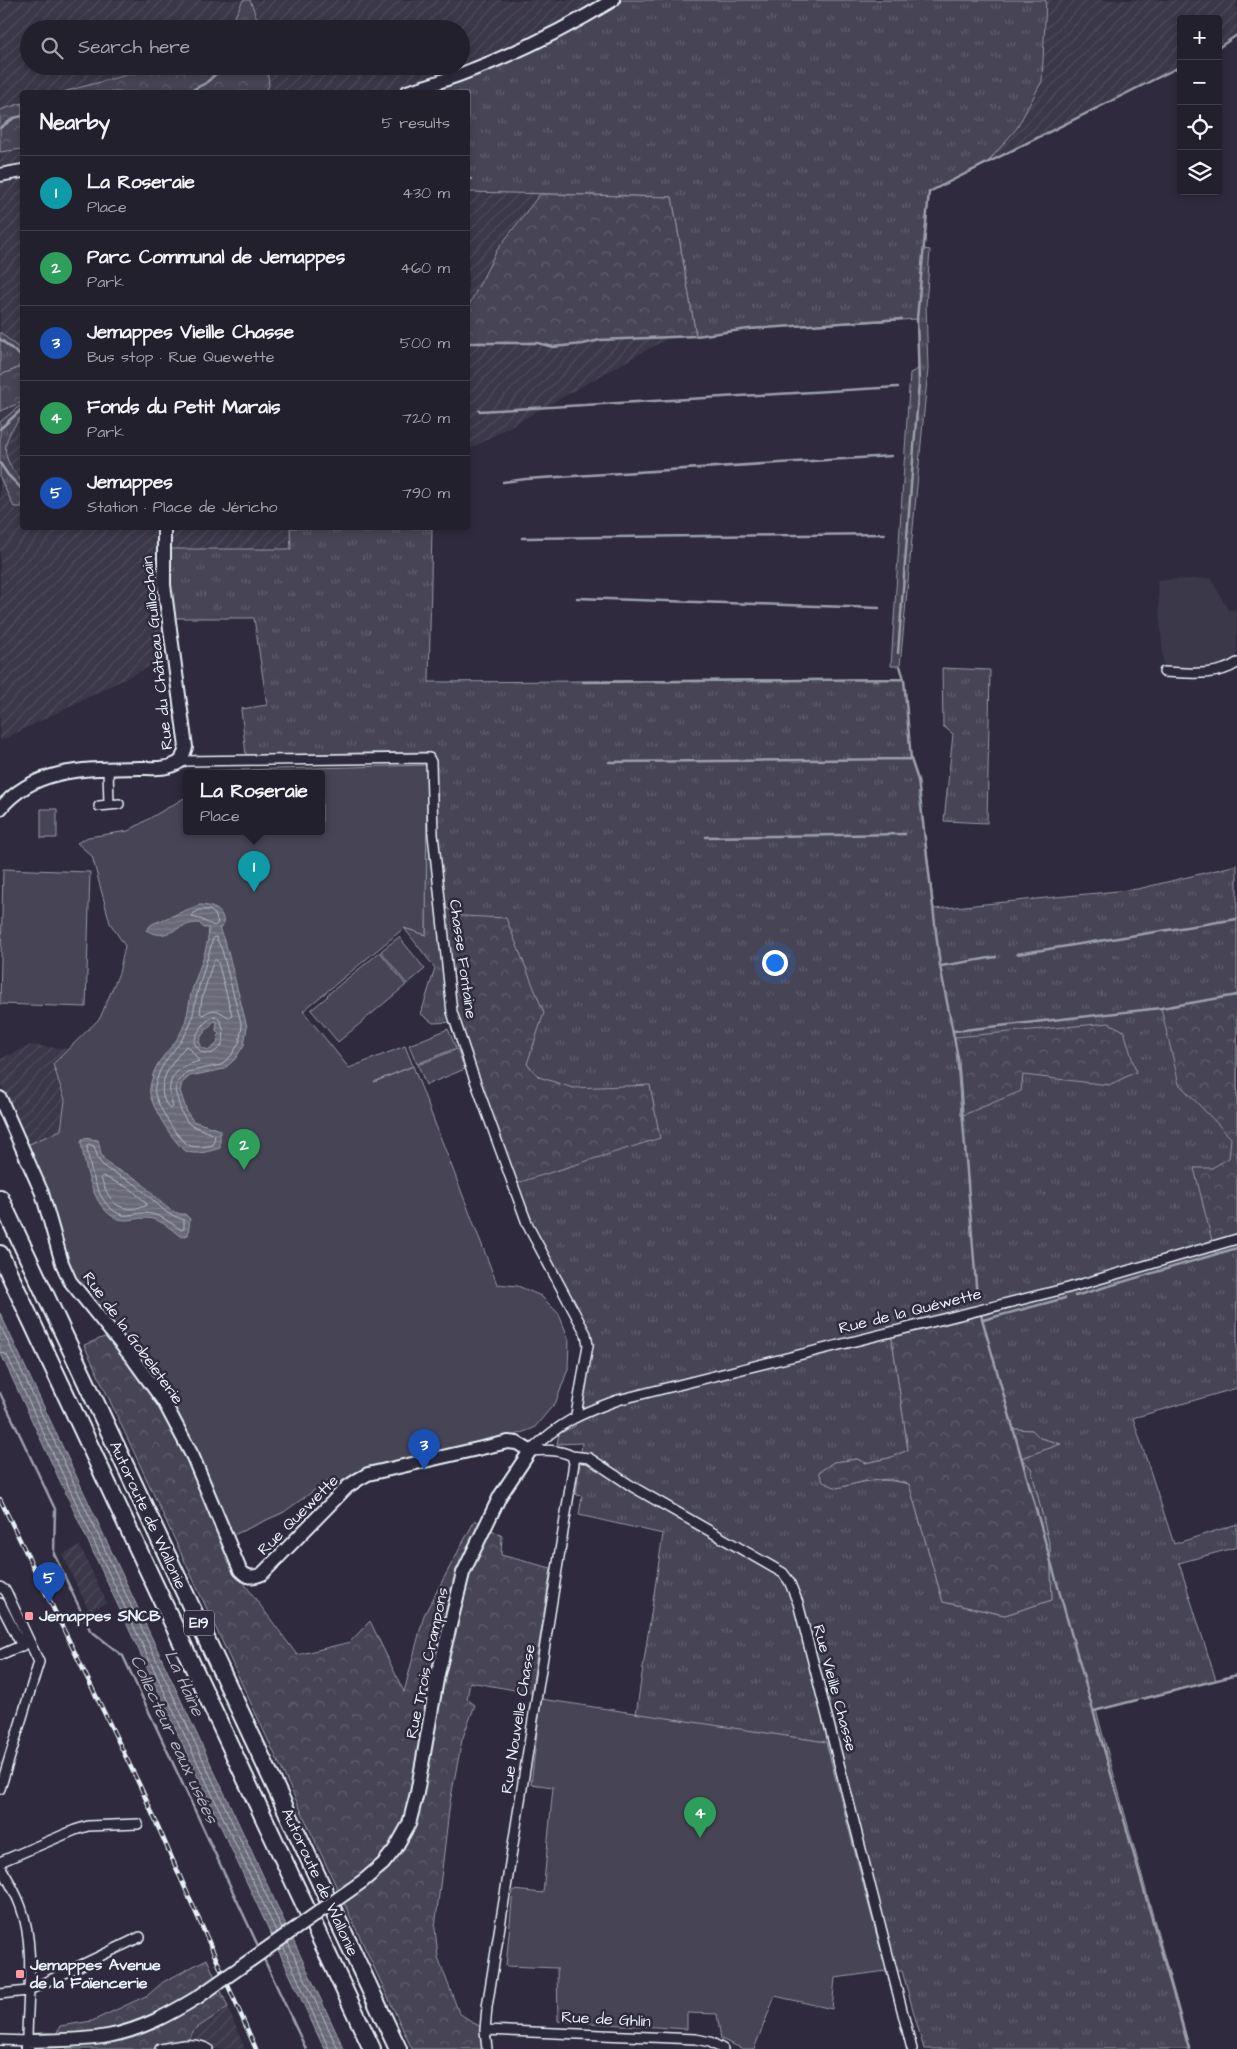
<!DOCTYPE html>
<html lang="en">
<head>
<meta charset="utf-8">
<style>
  body { margin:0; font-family:"Architects Daughter",sans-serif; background:#2f2d3a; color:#f1f3f6 }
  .controls { position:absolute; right:15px; top:15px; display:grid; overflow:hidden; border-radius:5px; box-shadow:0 2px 8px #0003 }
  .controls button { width:45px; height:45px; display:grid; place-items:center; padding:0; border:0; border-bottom:1px solid #403e4a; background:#23202e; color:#f1f3f6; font:25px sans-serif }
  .you { position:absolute; left:774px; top:962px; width:18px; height:18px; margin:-12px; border:4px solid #fff; border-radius:50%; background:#1a73e8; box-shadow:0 0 0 8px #1a73e833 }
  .badge { display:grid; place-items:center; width:32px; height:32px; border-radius:50%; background:#d93025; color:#fff; font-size:16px; font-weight:700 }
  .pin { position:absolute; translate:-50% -41px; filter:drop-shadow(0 1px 2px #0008) }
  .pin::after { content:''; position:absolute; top:26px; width:18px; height:15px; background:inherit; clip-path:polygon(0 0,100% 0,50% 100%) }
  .popup { position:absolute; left:183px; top:770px; width:142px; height:65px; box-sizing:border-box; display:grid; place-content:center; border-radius:5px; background:#23202e; filter:drop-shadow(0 1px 4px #0005); font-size:16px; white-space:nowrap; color:#a3a3aa }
  .popup b { font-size:19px; color:#f1f3f6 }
  .popup::after { content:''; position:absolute; left:50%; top:100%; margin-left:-10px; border:10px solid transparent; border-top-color:#23202e }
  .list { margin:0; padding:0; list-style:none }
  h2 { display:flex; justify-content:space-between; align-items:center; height:65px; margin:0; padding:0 20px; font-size:21px }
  h2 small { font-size:16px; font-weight:400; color:#a3a3aa }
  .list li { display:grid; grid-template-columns:32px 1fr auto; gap:15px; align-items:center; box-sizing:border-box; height:75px; padding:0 20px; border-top:1px solid #403e4a }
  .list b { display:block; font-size:19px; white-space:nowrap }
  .list p { margin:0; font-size:16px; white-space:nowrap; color:#a3a3aa }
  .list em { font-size:16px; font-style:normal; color:#a3a3aa }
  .icon { flex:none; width:28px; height:28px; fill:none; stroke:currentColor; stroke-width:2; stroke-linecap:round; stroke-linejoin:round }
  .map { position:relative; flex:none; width:1237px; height:2049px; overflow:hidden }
  .search { position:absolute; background:#23202e; box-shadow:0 2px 8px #0003; left:20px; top:20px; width:450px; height:55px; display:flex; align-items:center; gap:12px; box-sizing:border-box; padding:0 18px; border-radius:28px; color:#a3a3aa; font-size:19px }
  .panel { position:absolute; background:#23202e; box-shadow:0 2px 8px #0003; left:20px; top:90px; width:450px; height:440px; border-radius:5px }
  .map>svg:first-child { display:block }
  .built { fill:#3b3749 }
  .industrial { fill:url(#industrial-furrows); fill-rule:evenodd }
  .grass { fill:url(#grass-tufts); stroke:#979aa6; fill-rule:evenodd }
  .forest { fill:url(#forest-crowns); stroke:#979aa6; fill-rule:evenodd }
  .green { fill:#464455; stroke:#979aa6 }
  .water { fill:url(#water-rules); stroke:#9c9fab; fill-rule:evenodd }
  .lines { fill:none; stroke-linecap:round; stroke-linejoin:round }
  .shore { stroke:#b5bbc5; stroke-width:1 }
  .stream { stroke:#9c9fab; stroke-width:2.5 }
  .street-casing { stroke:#e8f1f8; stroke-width:12 }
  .secondary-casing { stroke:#e8f1f8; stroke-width:16 }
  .highway-casing { stroke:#e8f1f8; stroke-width:20 }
  .street { stroke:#2f2a3d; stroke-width:9 }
  .secondary { stroke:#2f2a3d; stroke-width:12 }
  .highway { stroke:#2f2a3d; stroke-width:16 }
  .rail-casing { stroke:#e8f1f8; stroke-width:4.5 }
  .rail { stroke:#2f2a3d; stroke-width:2.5; stroke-dasharray:8; stroke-linecap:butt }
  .secondary-bridge-casing { stroke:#e8f1f8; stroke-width:16; stroke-linecap:butt }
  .secondary-bridge { stroke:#2f2a3d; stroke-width:12 }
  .poi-dot { fill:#ff9aa2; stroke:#2f2a3d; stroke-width:2 }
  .labels { text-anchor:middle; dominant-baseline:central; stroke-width:5; stroke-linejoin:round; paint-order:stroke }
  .shield { fill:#2f2a3d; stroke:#b0b5c0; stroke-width:1 }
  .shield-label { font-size:15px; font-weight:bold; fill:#e8f1f8 }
  .street-label { font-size:16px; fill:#e8f1f8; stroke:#2f2a3d }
  .poi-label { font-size:16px; font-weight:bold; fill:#e8f1f8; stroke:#2f2a3d; text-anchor:start }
  .water-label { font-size:18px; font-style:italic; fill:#afb4be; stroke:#2f2a3d }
</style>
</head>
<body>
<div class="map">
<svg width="1237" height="2049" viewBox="0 0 1237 2049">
  <defs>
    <pattern id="industrial-furrows" width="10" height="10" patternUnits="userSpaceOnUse" patternTransform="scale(1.25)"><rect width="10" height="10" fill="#3b3749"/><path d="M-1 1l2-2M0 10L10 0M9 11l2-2" fill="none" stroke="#4e4b5b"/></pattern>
    <pattern id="grass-tufts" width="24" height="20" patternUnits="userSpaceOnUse" patternTransform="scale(1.25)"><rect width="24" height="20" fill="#464455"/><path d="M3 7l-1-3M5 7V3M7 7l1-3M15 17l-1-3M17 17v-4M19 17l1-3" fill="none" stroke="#615f6e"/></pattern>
    <pattern id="forest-crowns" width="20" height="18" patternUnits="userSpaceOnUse" patternTransform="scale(1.25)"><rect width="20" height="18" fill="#464455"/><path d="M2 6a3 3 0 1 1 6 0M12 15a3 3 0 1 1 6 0" fill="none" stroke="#615f6e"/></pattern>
    <pattern id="water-rules" width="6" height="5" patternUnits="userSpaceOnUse" patternTransform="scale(1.25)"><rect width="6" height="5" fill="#696978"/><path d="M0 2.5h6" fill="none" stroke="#7e7f8c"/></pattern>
  </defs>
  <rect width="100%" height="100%" fill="#2f2a3d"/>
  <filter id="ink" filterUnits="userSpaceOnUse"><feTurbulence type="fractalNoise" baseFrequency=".02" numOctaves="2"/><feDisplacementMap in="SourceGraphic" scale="10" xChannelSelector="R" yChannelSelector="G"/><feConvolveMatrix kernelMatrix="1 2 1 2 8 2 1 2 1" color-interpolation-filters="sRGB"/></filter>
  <g filter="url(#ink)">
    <!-- built -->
    <path class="built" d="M1211,578L1228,610L1237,609V663L1230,667L1164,672L1157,580Z"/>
    <!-- industrial -->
    <path class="industrial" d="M0,0H1237V35L1218,48V19H1181V66L929,192L468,450V92H22V528H329L291,549H174L173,655L0,741ZM29,29H461V66H29Z
      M31,1045L69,1049L53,1064L65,1100L61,1130L27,1146L0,1082V1059Z
      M80,1546L107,1603L89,1611L62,1554Z
      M228,2007L245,2049H160L186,2044L194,2030Z"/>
    <!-- grass -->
    <path class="grass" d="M613,0H1046L1042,81L1017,128L986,164L929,192L924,249L930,250L926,305L928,369L900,666H891L910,373L918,369L917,319L749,329L696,336L672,197L468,192V92H407L430,86Z
      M0,332L22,351C22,370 15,369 0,375Z
      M22,404V416C0,443 0,455 22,482V507H14L0,478V422Z
      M290,528H432L429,682L904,679L911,759L918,780L934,909L1138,889L1237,865V1388L1133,1418L1174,1544L1237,1524V1547L1179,1563L1216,1680L1096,1710L1190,2049H924L902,1971H886L826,1742L636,1714L663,1534L579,1515L582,1496L576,1495L582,1443L557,1444L559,1434L575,1426L588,1345L541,1250L455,1022L433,1023L421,1014L435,968L404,928L426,935V752L246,755L241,709L267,705L254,618H168L163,549H291ZM1068,1288L1069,1293L981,1315L1014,1429L1032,1430L1040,1438L1060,1444L1021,1458L1031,1468L1050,1547L1052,1600L1005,1615L943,1602L909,1484C879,1477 866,1481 837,1488L819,1472L834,1462L857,1459L865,1463L889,1458L908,1450L891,1332Z
      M942,668L990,670L987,823L944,821L953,734L943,726Z"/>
    <!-- forest -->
    <path class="forest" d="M243,0H250L261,29H229Z
      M160,66H267L269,85L266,92H63Z
      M22,103V149L0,152V110Z
      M540,194L672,197L696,336L600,340L583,344L553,347L538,343H468V307L497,250Z
      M22,362V402L0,411V375L19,368Z
      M441,909H449L462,916L506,918L544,1013L527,1064L539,1077L573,1088L650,1085L660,1138L514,1184L452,1012Z
      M1237,995V1248L1215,1253L1194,1168H1212L1229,1158L1231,1138L1179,1084L1161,1008Z
      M1109,1023L1124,1031L1136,1072L1109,1085L1023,1075L1021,1091L961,1116L955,1037Z
      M220,1130L264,1169L277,1196L263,1229L243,1222L234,1236C243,1252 252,1267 266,1280C282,1294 302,1299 314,1318L310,1330L298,1336L279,1338C304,1349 347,1361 360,1386C364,1394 364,1404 364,1413C336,1439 322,1410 297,1400C290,1397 274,1394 266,1395C245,1397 223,1426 210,1441V1456L217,1475L237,1499L284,1512L226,1538L246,1586L297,1655L350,1642L370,1621L404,1692L424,1615L475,1520L502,1536L501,1555L551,1568L531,1693L470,1682L467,1699L475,1705L462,1740L450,1802L435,1928L438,1957L459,2013L485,2030L487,2049H412L84,1345L112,1334L164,1402L193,1457L222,1527L196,1461L166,1403L135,1359L72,1280L58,1245L45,1192L23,1147L46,1137L84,1160C90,1181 97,1218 125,1220C135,1221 146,1215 156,1219C165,1223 173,1231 181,1236L188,1234L190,1219L185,1214H180L169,1208L175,1140L187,1151L203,1152L220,1148ZM73,1208L102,1243L100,1270L123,1300L128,1322L102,1304L81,1263L66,1214ZM130,1324L149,1338L177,1381L192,1399L177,1395Z
      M980,1310L1014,1429L1032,1430L1040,1438L1061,1444L1021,1458L1031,1468L1050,1547L1052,1600L1005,1615L943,1602L909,1484L888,1479L866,1481L837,1488L823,1482L819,1472L834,1462L857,1459L865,1463L889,1458L908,1450L891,1332Z
      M207,1959L228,2007L194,2030L186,2044L160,2049H67L55,2037L60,2026L92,2021L148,1995L163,1982Z"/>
    <!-- green -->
    <path class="green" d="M427,765L426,935L404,928L303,1011L349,1068L405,1046L413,1066L374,1082L413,1066L497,1284L518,1286L541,1296L559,1314L569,1340L568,1369L556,1402L534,1428L513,1436L508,1442L368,1474L347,1487L330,1479L284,1512L227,1538L166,1403L72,1280L23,1147L61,1130L65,1100L53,1064L100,1018L119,973L125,946L110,923L92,856L77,843L88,837L128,831L186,797V831H322V773H199L200,771Z
      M41,809H57V838H41Z
      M3,869L90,872L86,1007L0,1004Z
      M399,937L425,969L407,984L381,951Z
      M380,952L406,985L338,1042L311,1010L328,996L327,995Z
      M448,1029L456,1048L417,1064L409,1045Z
      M457,1049L465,1069L426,1085L418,1065Z
      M541,1699L826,1742L886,1971L835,1978L832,2009L775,1996L754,2049H743L721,2039L717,2014L687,2013V2029L558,2021L557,1968L506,1966L513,1890L543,1893L553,1787L531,1784Z"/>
    <!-- water -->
    <path class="water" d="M199,905C212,905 228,911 222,928H219L227,948L247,1027L244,1045L235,1059L224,1069L190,1076L182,1083L180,1091L187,1112L193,1121L220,1130V1148C210,1151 196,1156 186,1151C174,1144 152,1107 150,1094C149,1089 151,1083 152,1079C155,1061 172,1049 180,1034C187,1021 188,1009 191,994C197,972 208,952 209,928H204L199,923C175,923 169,943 146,930L152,924ZM214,1021L217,1022L216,1030L219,1034L217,1044L209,1050L202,1048L199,1041L202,1035Z
      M84,1138L98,1140C100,1146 100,1155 104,1159C111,1170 127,1172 138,1180C150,1189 168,1216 185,1214L190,1219L188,1235L181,1237C170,1228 159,1218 145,1218C138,1218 132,1220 125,1220C94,1219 85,1166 81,1142Z
      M0,1313L344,2049H325L322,2044L0,1352Z"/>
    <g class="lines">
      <!-- shore -->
      <path class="shore" d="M200,910H209L215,914L218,923L214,926L200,919L192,917L193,914Z
        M216,937L222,950L242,1027L239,1043L231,1056L221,1065L187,1072L178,1081L175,1091L182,1114L189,1124L215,1135L213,1145C206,1146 199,1148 191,1146C179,1143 158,1106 155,1094C154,1090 155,1083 157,1079C162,1059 181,1046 189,1027C194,1016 194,1005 197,994C202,975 208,957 213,939Z
        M216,960L218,962L232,1015L230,1018C220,1012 214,1006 203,1015L200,1013L202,998L213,962Z
        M215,1016C224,1020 226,1038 221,1046C219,1049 214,1052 211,1054L201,1052L194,1043C195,1034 206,1018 215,1016Z
        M186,1046L189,1047L199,1061C194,1063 188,1064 183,1067C167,1078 168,1090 173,1107L170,1109C151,1088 171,1063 186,1046Z
        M89,1144L94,1146L99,1161L107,1169L135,1184L167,1213L184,1220V1229L181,1230C168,1221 158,1213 143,1213C137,1213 129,1216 123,1215C98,1209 90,1169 87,1147Z
        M103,1176L131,1189L146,1203V1206C118,1213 110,1204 101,1178Z
        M0,1325L282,1929
        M0,1352L7,1355L277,1933
        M288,1943L338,2049
        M283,1946L329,2049"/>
      <!-- stream -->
      <path class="stream" d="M1218,48L1237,35
        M188,92L206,83L224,66
        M0,128L14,118L22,116
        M468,179H471
        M0,339L22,357
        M468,343H538L553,347L583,344L600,340L696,336L749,329L902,319
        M479,411L898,387
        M0,429L22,409
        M0,463L8,475L22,489
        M503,482L526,479L891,456
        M522,538L885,534
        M577,598L879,608
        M898,653L919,383L917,319L929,192L1181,66
        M900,666L904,679L911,759L918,780L940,966L958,1058L977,1298
        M583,682L904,679
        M609,762L911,759
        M706,837L905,834
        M1017,954L1237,919
        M941,966L996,957
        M954,1031L1161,1008L1237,995
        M1075,1296L1237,1248
        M981,1315L1189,2049
        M983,1320L1065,1298
        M0,1393L55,1509L54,1554L90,1630L123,1656L260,1950
        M1142,1699L1237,1675
        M1094,1711L1137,1700
        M263,1957L306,2049"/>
      <defs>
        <path id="street" d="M1164,672C1188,673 1216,677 1237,663
          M181,761L429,758L431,762L433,834L452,1012L472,1072L528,1226L586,1334L588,1345L576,1415
          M108,769L109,805
          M99,806L119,804
          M530,1451C561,1422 579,1414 618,1400L1068,1288L1237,1239
          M572,1456L589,1458L633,1487L783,1573L789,1581L798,1603L912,2049
          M0,1587L6,1591L39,1662L0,1789
          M0,1603L22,1646
          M0,1655L25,1644
          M0,1862L75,1830L88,1826L138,1824
          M0,1866C8,1879 16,1893 21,1907C36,1949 27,1997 27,2041L0,2040
          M0,1994L27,1991L140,1937
          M485,2030L696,2039L710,2042L723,2049
          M160,2049C176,2046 193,2041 208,2049
          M487,2049L485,2030L487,2007L574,1463L572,1456C558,1449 544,1450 530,1451"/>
        <path id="secondary" d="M407,92C479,71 549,39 613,0
          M0,175L22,171
          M0,809C35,766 90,769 140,768C154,768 168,770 181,761L186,747L164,585V528
          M0,1098L42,1193L62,1263L70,1281L133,1359L164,1402L193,1457L240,1570C247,1578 253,1578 262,1574L347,1487L359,1479L368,1474L508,1442L517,1443L530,1451L500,1496L463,1573L438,1674L417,1793L409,1824L395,1849L383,1864L363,1881
          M27,2049V2041C54,2040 81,2041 108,2036C141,2030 170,2014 198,1997"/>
        <path id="highway" d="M0,1198L398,2049
          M0,1254L372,2049"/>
      </defs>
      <!-- street casing -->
      <use href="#street" class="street-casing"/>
      <!-- secondary casing -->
      <use href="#secondary" class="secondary-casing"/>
      <!-- highway casing -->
      <use href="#highway" class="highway-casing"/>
      <!-- street -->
      <use href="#street" class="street"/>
      <!-- secondary -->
      <use href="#secondary" class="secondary"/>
      <!-- highway -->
      <use href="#highway" class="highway"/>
      <defs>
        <path id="rail" d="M0,1499L141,1788L256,2049"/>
      </defs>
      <!-- rail casing -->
      <use href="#rail" class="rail-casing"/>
      <!-- rail -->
      <use href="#rail" class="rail"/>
      <defs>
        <path id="secondary-bridge" d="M198,1997L363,1881"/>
      </defs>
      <!-- secondary-bridge casing -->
      <use href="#secondary-bridge" class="secondary-bridge-casing"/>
      <!-- secondary-bridge -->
      <use href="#secondary-bridge" class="secondary-bridge"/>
    </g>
  </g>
  <!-- markers -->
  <g class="poi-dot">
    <rect x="24" y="1611" width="10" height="10" rx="2.5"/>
    <rect x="15" y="1969" width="10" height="10" rx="2.5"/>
  </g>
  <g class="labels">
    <!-- shield labels -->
    <rect class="shield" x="184" y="1610.5" width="30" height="25" rx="4"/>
    <g class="shield-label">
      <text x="199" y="1623">E19</text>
    </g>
    <!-- street labels -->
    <g class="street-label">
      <text transform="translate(157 653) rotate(-96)">Rue du Château Guillochain</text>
      <text transform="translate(463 959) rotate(82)">Chasse Fontaine</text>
      <text transform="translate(910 1311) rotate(-14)">Rue de la Quéwette</text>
      <text transform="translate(133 1338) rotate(54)">Rue de la Gobeleterie</text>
      <text transform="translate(148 1515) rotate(65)">Autoroute de Wallonie</text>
      <text transform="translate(298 1515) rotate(-45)">Rue Quewette</text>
      <text transform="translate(427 1663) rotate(-78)">Rue Trois Crampons</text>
      <text transform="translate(835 1688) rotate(75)">Rue Vieille Chasse</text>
      <text transform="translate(518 1719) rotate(-81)">Rue Nouvelle Chasse</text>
      <text transform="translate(320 1882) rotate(65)">Autoroute de Wallonie</text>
      <text transform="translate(606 2019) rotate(3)">Rue de Ghlin</text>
    </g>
    <!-- poi labels -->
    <g class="poi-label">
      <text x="39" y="1616">Jemappes SNCB</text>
      <text x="30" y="1965">Jemappes Avenue<tspan x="30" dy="18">de la Faïencerie</tspan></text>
    </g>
    <!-- water labels -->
    <g class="water-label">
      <text transform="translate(184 1683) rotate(65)">La Haine</text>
      <text transform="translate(174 1739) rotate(65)">Collecteur eaux usées</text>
    </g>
  </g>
</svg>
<div class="controls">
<button>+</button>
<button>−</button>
<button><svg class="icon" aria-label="locate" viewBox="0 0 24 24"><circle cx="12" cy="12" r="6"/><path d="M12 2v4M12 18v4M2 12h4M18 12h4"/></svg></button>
<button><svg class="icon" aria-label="layers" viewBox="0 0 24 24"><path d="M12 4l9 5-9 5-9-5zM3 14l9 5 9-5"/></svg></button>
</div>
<div class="you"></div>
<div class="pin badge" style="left:254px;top:892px;background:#0f9aa8">1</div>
<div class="popup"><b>La Roseraie</b>Place</div>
<div class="pin badge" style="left:244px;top:1170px;background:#2e9e5b">2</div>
<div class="pin badge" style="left:424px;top:1470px;background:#1a4fb4">3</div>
<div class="pin badge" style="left:700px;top:1838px;background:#2e9e5b">4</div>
<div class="pin badge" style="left:49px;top:1603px;background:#1a4fb4">5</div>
<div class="search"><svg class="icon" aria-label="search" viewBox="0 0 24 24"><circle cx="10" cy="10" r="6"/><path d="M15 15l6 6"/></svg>Search here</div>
<section class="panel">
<h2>Nearby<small>5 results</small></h2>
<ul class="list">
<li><span class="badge" style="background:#0f9aa8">1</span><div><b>La Roseraie</b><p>Place</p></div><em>430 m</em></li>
<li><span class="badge" style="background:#2e9e5b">2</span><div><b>Parc Communal de Jemappes</b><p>Park</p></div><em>460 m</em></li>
<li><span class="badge" style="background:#1a4fb4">3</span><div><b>Jemappes Vieille Chasse</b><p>Bus stop · Rue Quewette</p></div><em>500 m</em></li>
<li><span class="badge" style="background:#2e9e5b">4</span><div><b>Fonds du Petit Marais</b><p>Park</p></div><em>720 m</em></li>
<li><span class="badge" style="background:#1a4fb4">5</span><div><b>Jemappes</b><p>Station · Place de Jéricho</p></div><em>790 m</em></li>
</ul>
</section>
</div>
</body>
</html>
